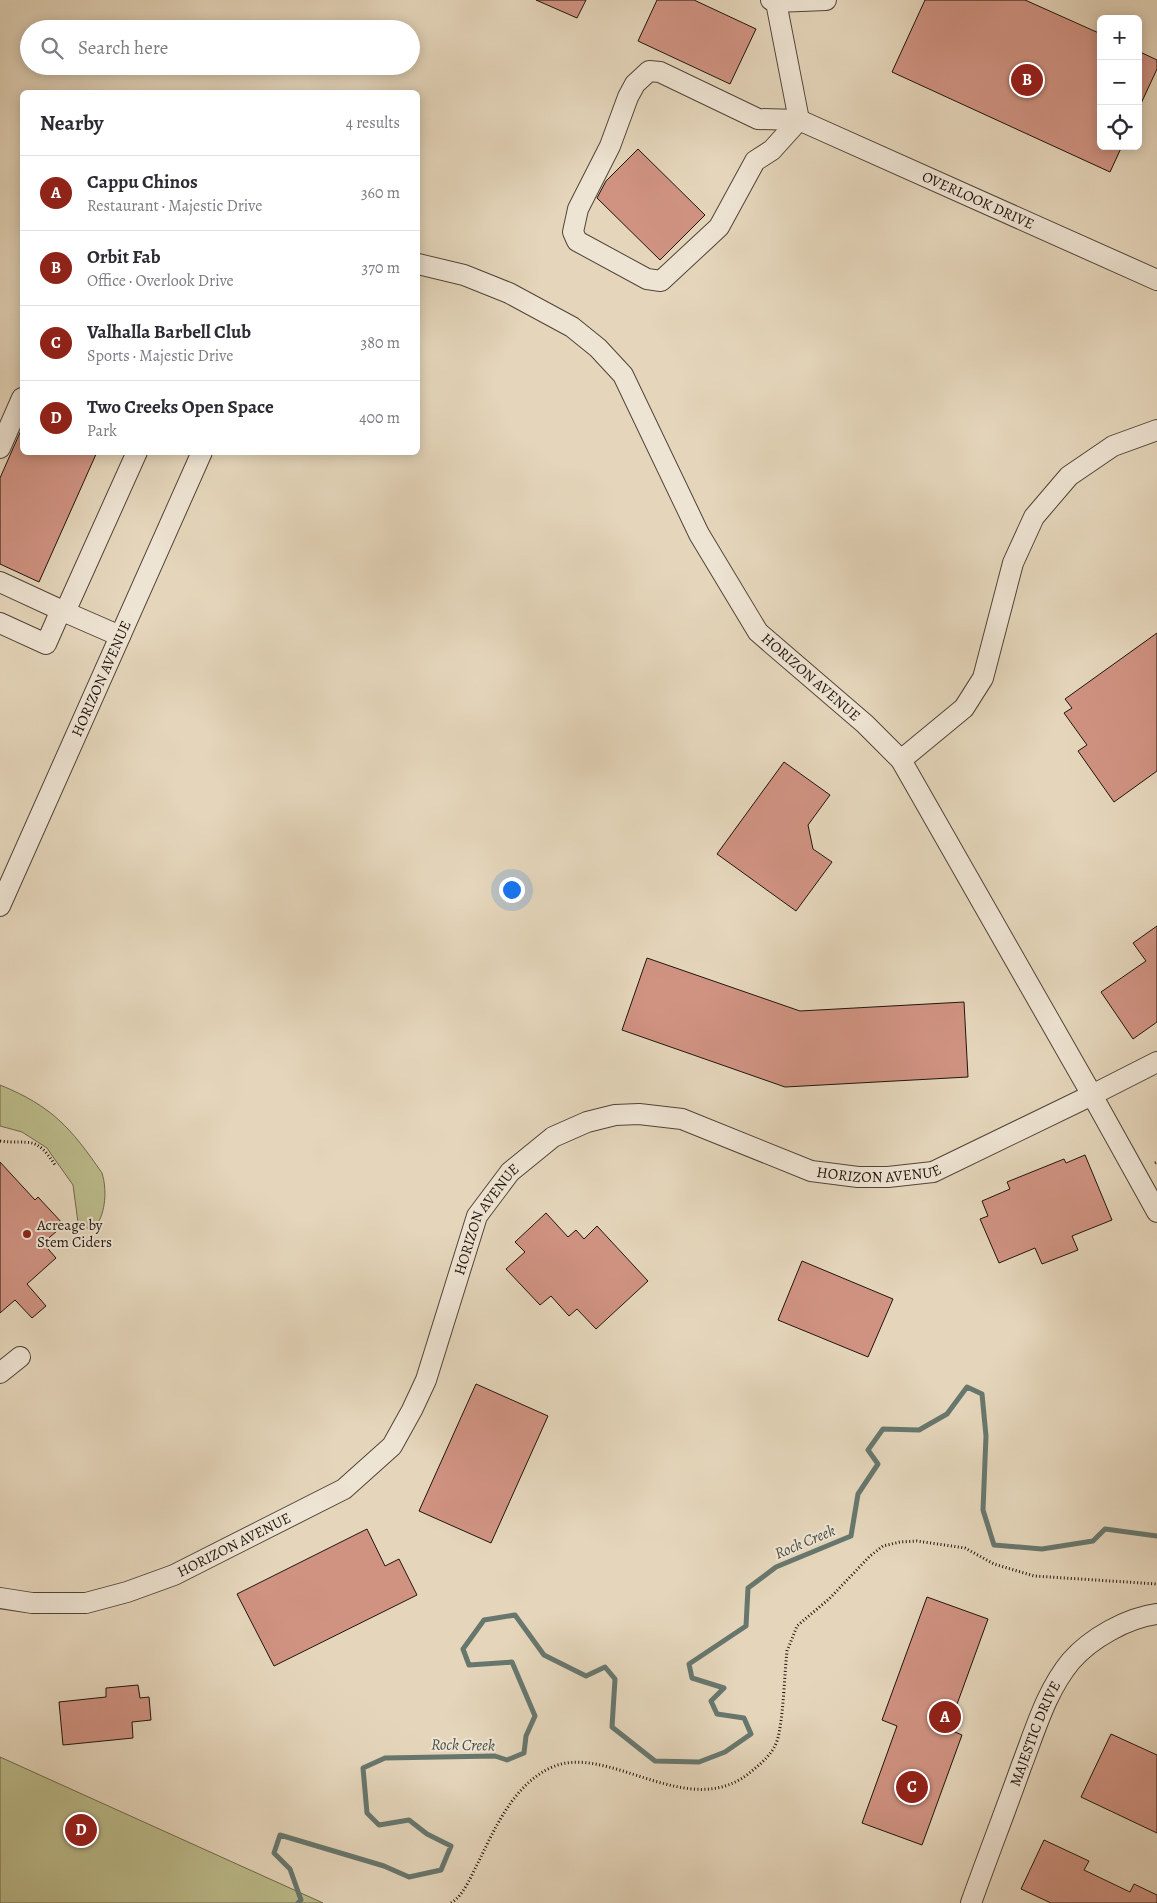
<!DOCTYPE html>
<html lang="en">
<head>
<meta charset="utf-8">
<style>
  body { margin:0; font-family:Alegreya,serif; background:#f7f7f7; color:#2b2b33 }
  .controls { position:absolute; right:15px; top:15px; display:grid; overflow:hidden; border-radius:8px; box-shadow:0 2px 12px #0003 }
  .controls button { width:45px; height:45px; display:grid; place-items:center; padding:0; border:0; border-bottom:1px solid #e1e1e2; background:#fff; color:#2b2b33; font:25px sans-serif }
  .you { position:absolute; left:511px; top:889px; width:18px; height:18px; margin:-12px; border:4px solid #fff; border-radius:50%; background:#1a73e8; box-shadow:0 0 0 8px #1a73e833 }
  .badge { display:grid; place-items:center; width:32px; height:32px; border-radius:50%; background:#8f2418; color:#fff; font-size:16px; font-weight:700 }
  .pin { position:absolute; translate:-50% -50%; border:2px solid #fff; box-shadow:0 1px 5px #0006 }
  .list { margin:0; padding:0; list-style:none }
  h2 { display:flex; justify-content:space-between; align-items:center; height:65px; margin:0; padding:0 20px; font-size:21px }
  h2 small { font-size:16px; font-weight:400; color:#7c7c81 }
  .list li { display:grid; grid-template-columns:32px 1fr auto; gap:15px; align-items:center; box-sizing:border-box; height:75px; padding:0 20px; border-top:1px solid #e1e1e2 }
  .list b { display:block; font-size:19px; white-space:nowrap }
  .list p { margin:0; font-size:16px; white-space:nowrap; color:#7c7c81 }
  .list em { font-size:16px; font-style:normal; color:#7c7c81 }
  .icon { flex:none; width:28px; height:28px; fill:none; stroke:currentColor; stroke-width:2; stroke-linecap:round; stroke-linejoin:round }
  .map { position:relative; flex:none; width:1157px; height:1903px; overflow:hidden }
  .search { position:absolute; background:#fff; box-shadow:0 2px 12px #0003; left:20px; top:20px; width:400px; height:55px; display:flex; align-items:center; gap:12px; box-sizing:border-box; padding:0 18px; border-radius:28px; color:#7c7c81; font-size:19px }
  .panel { position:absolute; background:#fff; box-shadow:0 2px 12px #0003; left:20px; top:90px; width:400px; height:365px; border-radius:8px }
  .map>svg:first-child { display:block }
  .green { fill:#bcbc8b; stroke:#6e684c }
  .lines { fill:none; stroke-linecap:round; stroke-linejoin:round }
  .stream { stroke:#67776e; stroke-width:5 }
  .building { fill:#d09382; stroke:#20140d }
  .minor-casing { stroke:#514438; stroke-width:22 }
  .path { stroke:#20140d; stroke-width:3; stroke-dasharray:1 2.5; stroke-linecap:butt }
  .minor { stroke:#eee4d3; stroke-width:20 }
  .poi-dot { fill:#8f2418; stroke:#eee4d3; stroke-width:2 }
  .labels { text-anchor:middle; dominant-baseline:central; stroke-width:4; stroke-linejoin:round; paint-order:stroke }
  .street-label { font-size:15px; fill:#20140d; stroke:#eee4d3 }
  .poi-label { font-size:15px; fill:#20140d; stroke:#eee4d3; text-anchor:start }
  .water-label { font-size:16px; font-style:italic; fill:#494e45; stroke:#eee4d3 }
</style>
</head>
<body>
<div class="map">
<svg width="1157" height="1903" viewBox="0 0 1157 1903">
  <rect width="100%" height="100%" fill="#e5d6bb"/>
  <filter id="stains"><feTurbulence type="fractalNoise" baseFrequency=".004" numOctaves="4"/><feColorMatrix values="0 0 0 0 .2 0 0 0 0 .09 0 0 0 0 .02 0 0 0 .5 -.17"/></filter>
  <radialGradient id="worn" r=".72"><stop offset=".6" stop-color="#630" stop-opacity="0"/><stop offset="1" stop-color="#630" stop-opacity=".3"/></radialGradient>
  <!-- green -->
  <path class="green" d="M0,1085C52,1106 71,1128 102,1173C107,1189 106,1212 96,1226L79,1230L73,1185L51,1154L47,1148L22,1132L0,1126Z
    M0,1757L323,1903H0Z"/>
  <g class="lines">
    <!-- stream -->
    <path class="stream" d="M298,1903L301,1900L290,1869L274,1853L280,1835L384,1866L409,1877L441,1870L451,1846L427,1834L409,1820L379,1825L367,1813L363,1768L385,1758L495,1756L507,1760L524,1753L526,1736L535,1716L512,1662L469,1665L463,1649L484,1620L515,1615L544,1655L586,1676L605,1667L615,1679L612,1727L655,1761L699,1762L725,1752L751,1734L744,1718L717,1714L711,1701L724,1688L692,1678L689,1664L746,1626L748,1588L776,1567L851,1536L858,1494L878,1464L868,1450L883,1429L919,1430L947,1414L967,1387L982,1394L986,1436L983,1510L994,1545L1042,1549L1093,1541L1105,1529L1157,1536"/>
  </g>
  <!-- building -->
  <path class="building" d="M536,0H586L577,18Z
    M657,0H694L756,29L730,84L638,41Z
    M925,0H1025L1101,34V146H1122L1110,172L892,72Z
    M1138,51L1157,60V69L1138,110Z
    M638,149L705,215L660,260L597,198L606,181Z
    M22,428V452H97L39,582L0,564V478Z
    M1157,633V771L1114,802L1078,751L1087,745L1064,713L1072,708L1065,699Z
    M784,762L830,795L808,825L813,849L832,862L796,911L717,854Z
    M1157,926V1022L1133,1039L1101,992L1146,961L1133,943Z
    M647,958L800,1011L964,1002L968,1077L785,1087L622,1030Z
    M1085,1155L1112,1220L1072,1236L1078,1250L1042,1264L1035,1248L999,1263L980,1219L988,1216L982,1201L1010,1189L1007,1182L1064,1159L1066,1163Z
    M0,1162L35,1200L38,1197L64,1225L43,1243L56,1258L27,1284L46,1306L32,1318L15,1300L0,1313Z
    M546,1213L568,1237L576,1230L584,1239L597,1226L648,1281L596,1329L577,1309L569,1316L551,1296L540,1305L506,1269L525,1252L515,1242Z
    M802,1261L893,1299L868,1357L778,1320Z
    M476,1384L548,1416L491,1543L419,1511Z
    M367,1529L385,1566L399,1559L417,1595L274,1666L237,1594Z
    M927,1597L988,1619L948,1729L962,1735L922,1845L862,1823L897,1726L882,1720Z
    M138,1685L140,1698L149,1697L151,1720L132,1722L133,1738L63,1745L59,1702L106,1697V1688Z
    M1111,1734L1157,1755V1833L1081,1797Z
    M1044,1840L1089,1861L1084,1870L1130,1892L1134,1884L1157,1895V1903H1051L1021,1889Z"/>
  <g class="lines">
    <defs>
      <g id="minor">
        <path d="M771,0L776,2L826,0"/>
        <path d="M776,2L799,120"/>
        <path id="s1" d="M799,120L772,150L755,161L719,227L661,281L647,279L577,241L573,232L578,209L610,146L628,97L635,84L649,71L660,72L758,119L799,120L1157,280"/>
        <path d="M0,448L22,398"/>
        <path d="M0,582L65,612"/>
        <path d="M0,623L46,644L61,610"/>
        <path d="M120,636L65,612L137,452"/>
        <path d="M901,760L964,708L983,678L1013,563L1034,517L1069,476L1113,446L1157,430"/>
        <path id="s2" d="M0,906L202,452"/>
        <path d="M1157,1062L1092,1095L1157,1212"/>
        <path d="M0,1373L20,1357"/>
        <path id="s3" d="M0,1598L32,1603H86L127,1592L174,1575L344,1489L392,1446L412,1410L426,1380L477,1216L510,1172L553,1137L587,1122L615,1115L639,1114L682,1119L811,1171L858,1177H888L933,1172L1092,1095L901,760L865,724L758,632L699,534L623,375L598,348L572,327L509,293L464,275L418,264"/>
        <path id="s4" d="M971,1903C987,1858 1005,1812 1021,1767C1035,1731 1046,1691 1071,1661C1091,1638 1127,1618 1157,1614"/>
      </g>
    </defs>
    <!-- minor casing -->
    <use href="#minor" class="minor-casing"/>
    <!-- path -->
    <path class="path" d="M0,1141C30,1145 35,1134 55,1165
      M1155,1163L1157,1162
      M451,1903C464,1895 471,1876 478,1863C495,1828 513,1786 550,1768C608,1740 690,1826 753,1770C764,1761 774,1752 778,1738C784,1710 784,1679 787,1651L797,1626L829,1599L870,1556L883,1546L900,1542L917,1541L965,1548L994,1564L1034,1576L1157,1584"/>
    <!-- minor -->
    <use href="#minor" class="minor"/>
  </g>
  <!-- markers -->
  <circle class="poi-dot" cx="27" cy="1234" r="5"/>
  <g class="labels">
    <!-- street labels -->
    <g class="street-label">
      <text stroke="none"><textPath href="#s1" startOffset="856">OVERLOOK DRIVE</textPath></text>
      <text transform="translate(811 677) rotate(41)">HORIZON AVENUE</text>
      <text stroke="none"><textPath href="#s2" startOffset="249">HORIZON AVENUE</textPath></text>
      <text stroke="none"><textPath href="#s3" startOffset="1131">HORIZON AVENUE</textPath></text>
      <text stroke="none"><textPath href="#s3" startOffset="681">HORIZON AVENUE</textPath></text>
      <text stroke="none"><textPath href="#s3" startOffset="246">HORIZON AVENUE</textPath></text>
      <text stroke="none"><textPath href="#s4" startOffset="181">MAJESTIC DRIVE</textPath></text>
    </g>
    <!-- poi labels -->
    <g class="poi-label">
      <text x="37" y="1225">Acreage by<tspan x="37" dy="17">Stem Ciders</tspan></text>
    </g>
    <!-- water labels -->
    <g class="water-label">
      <text transform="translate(805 1542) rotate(-23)">Rock Creek</text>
      <text transform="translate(463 1745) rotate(1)">Rock Creek</text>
    </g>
  </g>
  <rect width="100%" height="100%" filter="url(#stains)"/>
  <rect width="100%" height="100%" fill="url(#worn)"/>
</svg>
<div class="controls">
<button>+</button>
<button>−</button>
<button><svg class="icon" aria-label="locate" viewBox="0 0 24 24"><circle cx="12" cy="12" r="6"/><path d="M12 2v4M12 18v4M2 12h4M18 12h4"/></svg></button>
</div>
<div class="you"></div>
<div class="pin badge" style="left:945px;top:1717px">A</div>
<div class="pin badge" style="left:1027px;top:80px">B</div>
<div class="pin badge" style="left:912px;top:1787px">C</div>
<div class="pin badge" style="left:81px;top:1830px">D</div>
<div class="search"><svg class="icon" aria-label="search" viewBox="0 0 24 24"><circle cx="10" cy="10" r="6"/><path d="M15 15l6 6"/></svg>Search here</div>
<section class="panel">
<h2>Nearby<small>4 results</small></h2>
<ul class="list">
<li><span class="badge">A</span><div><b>Cappu Chinos</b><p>Restaurant · Majestic Drive</p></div><em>360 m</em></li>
<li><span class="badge">B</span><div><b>Orbit Fab</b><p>Office · Overlook Drive</p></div><em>370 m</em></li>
<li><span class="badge">C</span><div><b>Valhalla Barbell Club</b><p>Sports · Majestic Drive</p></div><em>380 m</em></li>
<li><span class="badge">D</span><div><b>Two Creeks Open Space</b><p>Park</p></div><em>400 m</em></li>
</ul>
</section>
</div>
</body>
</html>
